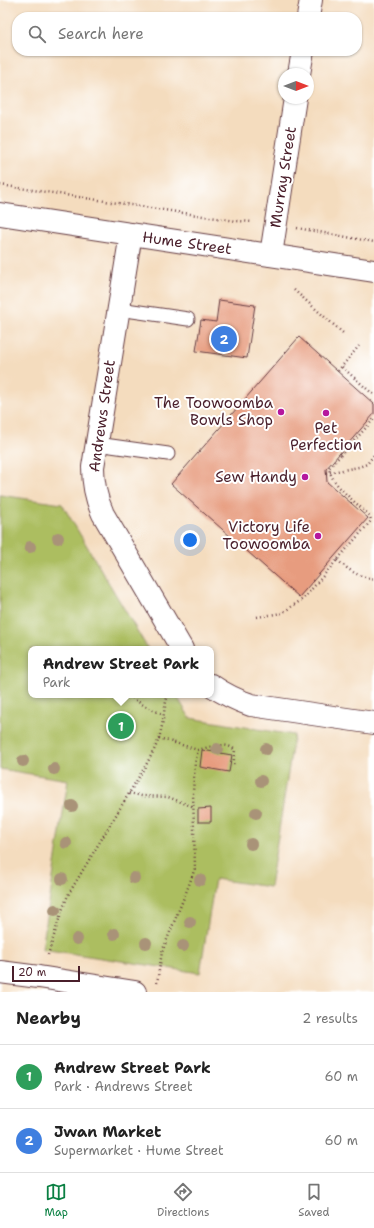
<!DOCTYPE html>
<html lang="en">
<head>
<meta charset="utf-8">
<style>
  body { margin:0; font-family:"Shantell Sans",sans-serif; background:#f2f2f2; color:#222 }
  .compass { position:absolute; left:278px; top:68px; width:36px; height:36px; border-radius:50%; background:#fff; box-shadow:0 1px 3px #0004; rotate:90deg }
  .scale { position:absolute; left:12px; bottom:10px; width:68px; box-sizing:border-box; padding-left:4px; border:2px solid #4a1f2b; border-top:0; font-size:11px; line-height:14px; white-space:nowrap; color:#4a1f2b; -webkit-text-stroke:3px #fff; paint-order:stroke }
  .you { position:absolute; left:190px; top:540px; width:14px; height:14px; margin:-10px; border:3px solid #fff; border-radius:50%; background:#1a73e8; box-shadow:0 0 0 6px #1a73e833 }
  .badge { display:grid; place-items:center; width:26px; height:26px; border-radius:50%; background:#0b8043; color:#fff; font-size:13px; font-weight:700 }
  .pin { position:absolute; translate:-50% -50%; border:2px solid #fff; box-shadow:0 1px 4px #0006 }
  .popup { position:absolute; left:28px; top:646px; width:186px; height:52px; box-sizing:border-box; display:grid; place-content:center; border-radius:8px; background:#fff; filter:drop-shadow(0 1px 3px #0005); font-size:13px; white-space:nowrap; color:#767676 }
  .popup b { font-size:15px; color:#222 }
  .popup::after { content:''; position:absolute; left:50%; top:100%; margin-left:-8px; border:8px solid transparent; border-top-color:#fff }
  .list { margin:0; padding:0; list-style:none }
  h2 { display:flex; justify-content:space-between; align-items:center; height:52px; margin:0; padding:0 16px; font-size:17px }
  h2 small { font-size:13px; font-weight:400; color:#767676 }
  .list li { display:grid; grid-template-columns:26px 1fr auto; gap:12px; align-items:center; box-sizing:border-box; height:64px; padding:0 16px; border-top:1px solid #e0e0e0 }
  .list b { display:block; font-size:15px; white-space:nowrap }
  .list p { margin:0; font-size:13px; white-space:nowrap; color:#767676 }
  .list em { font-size:13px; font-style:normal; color:#767676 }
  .icon { flex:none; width:22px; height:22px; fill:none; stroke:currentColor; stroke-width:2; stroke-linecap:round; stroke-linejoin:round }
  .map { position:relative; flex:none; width:374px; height:992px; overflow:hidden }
  .search { position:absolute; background:#fff; box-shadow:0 1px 3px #0004; left:12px; right:12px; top:12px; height:44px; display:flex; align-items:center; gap:10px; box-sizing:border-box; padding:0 14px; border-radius:16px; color:#767676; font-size:15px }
  .sheet { height:180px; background:#fff }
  nav { display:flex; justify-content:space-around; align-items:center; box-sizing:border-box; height:56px; border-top:1px solid #e0e0e0; background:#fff; font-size:11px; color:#767676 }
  nav a { display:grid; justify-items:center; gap:2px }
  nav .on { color:#0b8043 }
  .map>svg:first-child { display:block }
  .green { fill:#acbe61; stroke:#7b6e46 }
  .building { fill:#e79c7f }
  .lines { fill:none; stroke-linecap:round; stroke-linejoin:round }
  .lane-casing { stroke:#643b41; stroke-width:15 }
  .street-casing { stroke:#643b41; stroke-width:24 }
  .secondary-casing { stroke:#643b41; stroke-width:24 }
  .path { stroke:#643b41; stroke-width:2.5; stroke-dasharray:1 3; stroke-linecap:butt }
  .lane { stroke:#fff; stroke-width:13 }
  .street { stroke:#fff; stroke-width:22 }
  .secondary { stroke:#fff; stroke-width:22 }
  .tree { fill:#a99378 }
  .poi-dot { fill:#b5179e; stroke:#fff; stroke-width:1.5 }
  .labels { text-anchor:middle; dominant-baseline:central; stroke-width:4; stroke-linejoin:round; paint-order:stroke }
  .street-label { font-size:15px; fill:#4a1f2b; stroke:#fff }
  .poi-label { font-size:15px; fill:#4a1f2b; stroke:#fff; text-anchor:end }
</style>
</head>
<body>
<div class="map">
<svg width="374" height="992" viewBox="0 0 374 992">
  <rect width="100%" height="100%" fill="#fff"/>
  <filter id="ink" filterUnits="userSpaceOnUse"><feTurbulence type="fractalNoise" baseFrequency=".025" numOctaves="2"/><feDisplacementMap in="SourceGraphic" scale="8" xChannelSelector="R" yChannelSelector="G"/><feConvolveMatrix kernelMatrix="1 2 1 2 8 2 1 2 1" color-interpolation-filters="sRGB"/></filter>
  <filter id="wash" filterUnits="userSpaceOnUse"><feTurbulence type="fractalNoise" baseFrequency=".012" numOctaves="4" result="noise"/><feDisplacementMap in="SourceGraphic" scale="16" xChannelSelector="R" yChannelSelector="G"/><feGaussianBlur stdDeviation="0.9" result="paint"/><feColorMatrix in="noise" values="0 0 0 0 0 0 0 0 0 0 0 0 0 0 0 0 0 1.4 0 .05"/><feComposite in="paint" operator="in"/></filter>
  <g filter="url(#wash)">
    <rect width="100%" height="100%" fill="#f4dcbe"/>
    <!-- green -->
    <path class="green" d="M0,495L62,504L148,649H31V695H176L190,718L294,735L270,887L215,879L200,973L42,949L68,780L0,769Z"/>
    <g id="blocks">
      <!-- building -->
      <path class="building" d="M219,300L255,305L247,358L196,351L201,320L216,322Z
        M299,337L374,404V414L326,469L327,482L368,518L299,597L171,484Z
        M202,750L232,755L229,772L200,767Z
        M211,808V822H198V809Z"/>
    </g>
  </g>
  <g filter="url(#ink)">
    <use href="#blocks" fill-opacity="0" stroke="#643b41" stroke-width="1"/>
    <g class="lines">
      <defs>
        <path id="lane" d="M119,309L188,319
          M97,444L168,454"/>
        <path id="street" d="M308,17L311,0
          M299,74L303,51
          M131,234L93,467C93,485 96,499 103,514L182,649
          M271,255L295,98
          M211,685C224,694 236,700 251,705L374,723
          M0,972L39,977L135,992"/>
        <path id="secondary" d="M0,214L374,271"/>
      </defs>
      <!-- lane casing -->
      <use href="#lane" class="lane-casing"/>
      <!-- street casing -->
      <use href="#street" class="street-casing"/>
      <!-- secondary casing -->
      <use href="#secondary" class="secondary-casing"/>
      <!-- path -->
      <path class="path" d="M0,185L236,221L253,222
        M297,228L374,242
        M294,290L343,333
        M342,367L374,395
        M338,371L359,346
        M326,473L359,467L367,464L374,455
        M337,560C350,571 357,576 374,579
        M257,617L282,613L303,599L371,521L370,516C358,504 331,485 329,468L374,419
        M129,695C140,704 150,709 163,714
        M159,738L198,750
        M129,793L142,796L168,797L194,807
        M48,955L61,913L68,895L146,765C152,754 159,742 161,730C164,718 164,706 168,695
        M157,983L162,952L189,885L195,868L193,792L195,763L198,750C209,747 226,741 235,750L233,767"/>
      <!-- lane -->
      <use href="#lane" class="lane"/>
      <!-- street -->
      <use href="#street" class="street"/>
      <!-- secondary -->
      <use href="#secondary" class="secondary"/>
    </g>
    <!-- trees -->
    <g class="tree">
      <circle cx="58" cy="538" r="6"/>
      <circle cx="30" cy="547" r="6"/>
      <circle cx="217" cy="749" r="6"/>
      <circle cx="266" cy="749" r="6"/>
      <circle cx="23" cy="761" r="6"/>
      <circle cx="54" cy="769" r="6"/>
      <circle cx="261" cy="781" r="6"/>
      <circle cx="72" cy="806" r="6"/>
      <circle cx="256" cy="813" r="6"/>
      <circle cx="66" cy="843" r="6"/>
      <circle cx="251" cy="844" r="6"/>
      <circle cx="134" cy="878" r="6"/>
      <circle cx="62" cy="879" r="6"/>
      <circle cx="200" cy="880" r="6"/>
      <circle cx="55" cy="910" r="6"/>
      <circle cx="190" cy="922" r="6"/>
      <circle cx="114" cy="934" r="6"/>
      <circle cx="77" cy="939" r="6"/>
      <circle cx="146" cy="943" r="6"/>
      <circle cx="183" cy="946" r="6"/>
    </g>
  </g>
  <!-- markers -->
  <g class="poi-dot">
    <circle cx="281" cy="412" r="4"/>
    <circle cx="326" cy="413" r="4"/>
    <circle cx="305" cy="477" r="4"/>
    <circle cx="318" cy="536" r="4"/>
  </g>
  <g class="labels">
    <!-- street labels -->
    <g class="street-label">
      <text transform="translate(283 177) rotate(-81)">Murray Street</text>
      <text transform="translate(187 243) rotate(8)">Hume Street</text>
      <text transform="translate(102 416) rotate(-82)">Andrews Street</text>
    </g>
    <!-- poi labels -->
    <g class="poi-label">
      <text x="273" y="403">The Toowoomba<tspan x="273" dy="17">Bowls Shop</tspan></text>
      <text x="326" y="428" text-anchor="middle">Pet<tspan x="326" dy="17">Perfection</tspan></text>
      <text x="297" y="477">Sew Handy</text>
      <text x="310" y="527">Victory Life<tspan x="310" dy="17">Toowoomba</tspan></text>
    </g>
  </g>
</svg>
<svg class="compass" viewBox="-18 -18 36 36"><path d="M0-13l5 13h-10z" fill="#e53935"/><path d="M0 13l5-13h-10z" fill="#767676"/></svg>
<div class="scale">20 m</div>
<div class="you"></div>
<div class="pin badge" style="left:121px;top:726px;background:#2e9e5b">1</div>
<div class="popup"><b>Andrew Street Park</b>Park</div>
<div class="pin badge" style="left:224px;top:339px;background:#3f7fe0">2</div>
<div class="search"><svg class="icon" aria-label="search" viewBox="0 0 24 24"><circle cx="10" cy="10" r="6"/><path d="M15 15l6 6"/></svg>Search here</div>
</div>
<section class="sheet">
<h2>Nearby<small>2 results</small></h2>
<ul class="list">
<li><span class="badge" style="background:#2e9e5b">1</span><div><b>Andrew Street Park</b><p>Park · Andrews Street</p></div><em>60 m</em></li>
<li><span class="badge" style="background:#3f7fe0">2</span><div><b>Jwan Market</b><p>Supermarket · Hume Street</p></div><em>60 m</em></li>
</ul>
</section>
<nav>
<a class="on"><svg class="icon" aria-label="map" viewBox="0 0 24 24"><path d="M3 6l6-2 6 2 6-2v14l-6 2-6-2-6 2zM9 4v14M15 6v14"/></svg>Map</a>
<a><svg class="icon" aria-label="directions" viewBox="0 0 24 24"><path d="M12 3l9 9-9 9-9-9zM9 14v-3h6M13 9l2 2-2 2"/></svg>Directions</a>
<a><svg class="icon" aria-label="saved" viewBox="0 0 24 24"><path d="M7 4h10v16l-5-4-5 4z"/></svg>Saved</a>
</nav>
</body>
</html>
